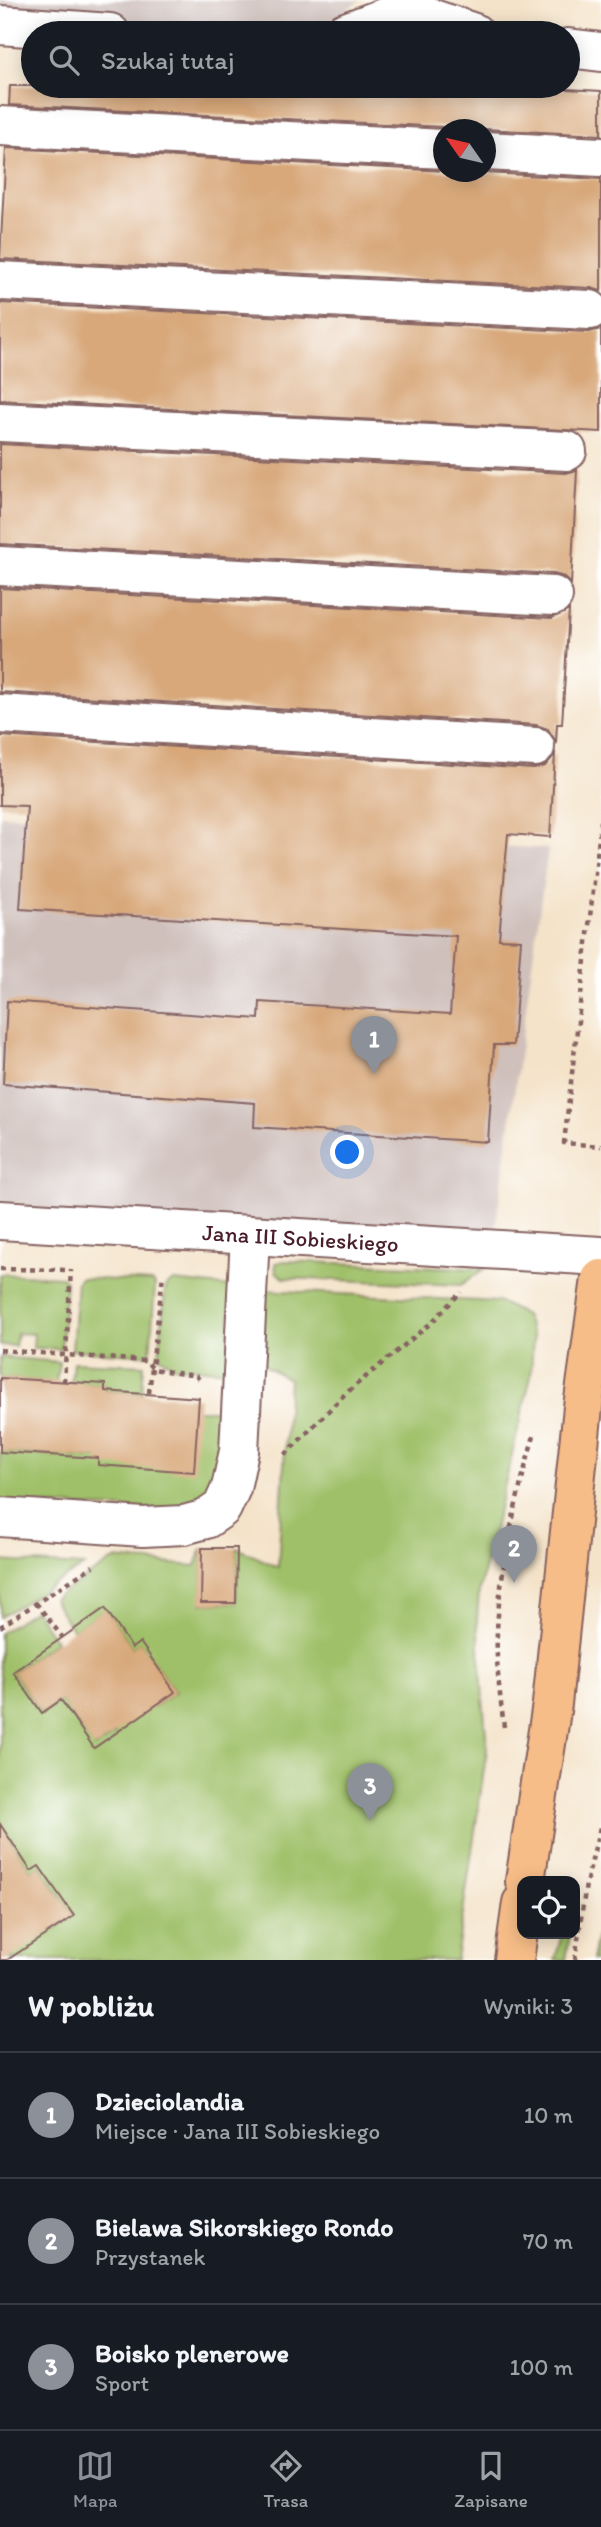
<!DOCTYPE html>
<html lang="pl">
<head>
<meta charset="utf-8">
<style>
  body { margin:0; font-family:Itim,sans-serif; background:#242831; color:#f1f3f6 }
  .controls { position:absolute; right:21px; bottom:21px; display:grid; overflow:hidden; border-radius:14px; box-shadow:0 4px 18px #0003 }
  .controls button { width:63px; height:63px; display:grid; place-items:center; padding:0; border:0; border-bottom:2px solid #363941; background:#171b24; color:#f1f3f6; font:35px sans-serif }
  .compass { position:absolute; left:433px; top:119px; width:63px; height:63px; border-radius:50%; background:#171b24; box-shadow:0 4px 18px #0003; rotate:304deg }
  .you { position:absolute; left:348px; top:1153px; width:24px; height:24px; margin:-18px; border:5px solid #fff; border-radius:50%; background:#1a73e8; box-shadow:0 0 0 10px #1a73e833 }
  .badge { display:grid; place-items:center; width:46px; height:46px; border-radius:50%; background:#8c9099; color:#fff; font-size:23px; font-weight:700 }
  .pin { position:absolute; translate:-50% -58px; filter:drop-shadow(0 2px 4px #0008) }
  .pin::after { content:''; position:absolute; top:37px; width:24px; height:21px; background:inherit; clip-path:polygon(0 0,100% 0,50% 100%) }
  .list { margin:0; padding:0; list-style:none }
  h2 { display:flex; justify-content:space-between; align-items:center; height:91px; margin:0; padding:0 28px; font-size:30px }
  h2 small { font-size:23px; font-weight:400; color:#9ea1a6 }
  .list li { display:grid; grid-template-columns:46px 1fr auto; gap:21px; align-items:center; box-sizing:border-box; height:126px; padding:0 28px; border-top:2px solid #363941 }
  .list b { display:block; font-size:26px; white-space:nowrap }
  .list p { margin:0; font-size:23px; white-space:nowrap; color:#9ea1a6 }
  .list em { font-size:23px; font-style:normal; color:#9ea1a6 }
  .icon { flex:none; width:38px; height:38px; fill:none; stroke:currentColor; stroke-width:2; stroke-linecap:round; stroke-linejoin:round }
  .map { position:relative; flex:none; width:601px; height:1960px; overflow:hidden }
  .search { position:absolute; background:#171b24; box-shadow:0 4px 18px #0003; left:21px; right:21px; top:21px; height:77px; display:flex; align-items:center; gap:18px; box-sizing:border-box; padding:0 24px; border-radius:38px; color:#9ea1a6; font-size:26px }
  .sheet { height:469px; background:#171b24 }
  nav { display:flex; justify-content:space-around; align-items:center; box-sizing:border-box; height:98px; border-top:2px solid #363941; background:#171b24; font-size:19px; color:#9ea1a6 }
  nav a { display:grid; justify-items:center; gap:4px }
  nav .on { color:#8c9099 }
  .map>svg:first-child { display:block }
  .industrial { fill:#cfc0bb }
  .green { fill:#9fc068; stroke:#74704a; stroke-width:2 }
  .building { fill:#d8a87a }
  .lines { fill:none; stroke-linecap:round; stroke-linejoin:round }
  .minor-casing { stroke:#866462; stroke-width:42 }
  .major-casing { stroke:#866462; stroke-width:42 }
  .path { stroke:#866462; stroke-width:4.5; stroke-dasharray:5 5; stroke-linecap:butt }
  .minor { stroke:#fff; stroke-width:38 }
  .major { stroke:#f7bd88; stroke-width:38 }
  .labels { text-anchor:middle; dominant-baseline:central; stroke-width:5; stroke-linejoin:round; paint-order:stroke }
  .street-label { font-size:23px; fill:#4a1f2b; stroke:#fff }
</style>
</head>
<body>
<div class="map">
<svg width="601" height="1960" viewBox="0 0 601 1960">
  <rect width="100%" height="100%" fill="#fff"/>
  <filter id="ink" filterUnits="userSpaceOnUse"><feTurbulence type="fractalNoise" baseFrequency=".0143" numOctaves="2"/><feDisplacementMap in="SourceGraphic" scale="14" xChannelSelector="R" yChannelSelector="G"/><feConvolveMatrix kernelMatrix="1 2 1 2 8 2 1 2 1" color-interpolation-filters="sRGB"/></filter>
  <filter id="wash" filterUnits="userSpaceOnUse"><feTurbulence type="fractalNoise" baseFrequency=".00686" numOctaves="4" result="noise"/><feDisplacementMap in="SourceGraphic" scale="28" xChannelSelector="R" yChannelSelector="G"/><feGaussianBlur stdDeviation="1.57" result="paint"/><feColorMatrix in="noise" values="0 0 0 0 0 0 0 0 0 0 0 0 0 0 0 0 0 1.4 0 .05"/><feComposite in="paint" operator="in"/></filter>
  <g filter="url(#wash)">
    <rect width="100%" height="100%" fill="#f4e3c9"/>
    <!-- industrial -->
    <path class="industrial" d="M0,0H360L314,33L0,35Z
      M0,815L548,849L493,1246L0,1220Z"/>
    <!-- green -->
    <path class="green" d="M285,1261L484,1269L461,1285L284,1278L276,1272L275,1263Z
      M0,1274L62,1277L66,1281L61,1349L33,1348L34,1334L17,1333L15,1346L0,1345Z
      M80,1278L152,1282L155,1285L150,1355L72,1350L77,1282Z
      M174,1281L231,1287L227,1371L173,1366L159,1356L165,1291L167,1285Z
      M261,1290L499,1302L525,1315L533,1337L531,1376L479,1591L477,1620L487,1749L456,1960H11L13,1958L7,1948L45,1922L52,1931L74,1916L40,1866L31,1871L5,1832L0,1836V1633L35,1610L56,1641L13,1672L42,1713L61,1700L95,1748L116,1734L109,1724L147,1698L154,1707L175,1692L140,1643L132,1648L105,1609L73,1631L53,1599L115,1559L196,1566L202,1548V1603H236L237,1548L278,1567L289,1379L256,1361Z
      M0,1357L59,1362L56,1382L0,1378Z
      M73,1362L144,1365L142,1394L105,1391L104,1384L71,1383Z
      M198,1410H219L225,1414C221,1461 228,1491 179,1511L0,1503V1452L98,1458Z
      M0,1561L84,1566L0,1617Z
      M601,1913V1960H592L601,1915Z
      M562,1934H570L566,1960H555Z"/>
    <g id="blocks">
      <!-- building -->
      <path class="building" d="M10,86H513L601,91V135L9,105Z
        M6,148L601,179V291L591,288L0,259Z
        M0,303L589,332L601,329V432L0,400Z
        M0,444L566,473L577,470L571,584L564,577L554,574L0,544Z
        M0,588L552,618L569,610L562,724H557L556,742L548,729L536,725L0,692Z
        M0,736L534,769L545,766L555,754L550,837L508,834L499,939L521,940L513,1045H494L488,1142L254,1127L255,1103L3,1084L7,1001L259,1019L260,1002L450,1014L456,936L20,909L27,806L0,805Z
        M0,1378L105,1384V1391L199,1398L194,1472L98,1465V1458L0,1452Z
        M202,1548H237L236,1603H201Z
        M105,1608L132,1648L140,1642L175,1692L94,1748L61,1700L42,1713L13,1672Z
        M0,1824L31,1871L39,1866L74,1916L7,1960H0Z"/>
    </g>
  </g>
  <g filter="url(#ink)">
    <use href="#blocks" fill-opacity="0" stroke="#866462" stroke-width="2"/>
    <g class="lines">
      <defs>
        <g id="minor">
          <path d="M398,0L430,18L474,33"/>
          <path d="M0,25L110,33"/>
          <path d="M343,33L410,8"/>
          <path d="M568,48L601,52"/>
          <path d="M0,126L444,149"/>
          <path d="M486,151L601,157"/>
          <path d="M0,281L590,310"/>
          <path d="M0,422L567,451"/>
          <path d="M0,566L553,596"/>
          <path d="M0,714L535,747"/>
          <path id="s1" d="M0,1220L601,1256"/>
          <path d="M0,1517L143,1527L184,1525L206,1519L222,1508L231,1488L239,1451L250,1236"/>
        </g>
        <path id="major" d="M525,1881L552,1704L583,1407L601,1279
          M514,1960L522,1903"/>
      </defs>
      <!-- minor casing -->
      <use href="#minor" class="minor-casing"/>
      <!-- major casing -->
      <use href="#major" class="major-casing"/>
      <!-- path -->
      <path class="path" d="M601,821L564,1143L601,1146
        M0,1269L69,1270
        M0,1350L146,1361L153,1369L196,1376L199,1379
        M64,1382L71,1270
        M149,1393L163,1275
        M285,1455L345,1394L431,1323L461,1292
        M36,1603L63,1638
        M0,1627L93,1566
        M504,1727C501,1704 498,1681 497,1658C494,1591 516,1496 535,1432
        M575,1960L586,1884L601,1823"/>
      <!-- minor -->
      <use href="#minor" class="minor"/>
      <!-- major -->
      <use href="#major" class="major"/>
    </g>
  </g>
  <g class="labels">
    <!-- street labels -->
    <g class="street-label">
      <text stroke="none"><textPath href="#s1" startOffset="301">Jana III Sobieskiego</textPath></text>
    </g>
  </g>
</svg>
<div class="controls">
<button><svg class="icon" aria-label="locate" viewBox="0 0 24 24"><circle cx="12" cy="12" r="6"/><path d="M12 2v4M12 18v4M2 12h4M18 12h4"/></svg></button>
</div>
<svg class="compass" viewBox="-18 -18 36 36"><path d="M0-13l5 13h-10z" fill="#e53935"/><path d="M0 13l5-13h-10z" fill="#9ea1a6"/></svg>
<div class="you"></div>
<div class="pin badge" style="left:374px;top:1074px">1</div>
<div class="pin badge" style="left:514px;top:1583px">2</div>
<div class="pin badge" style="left:370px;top:1821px">3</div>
<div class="search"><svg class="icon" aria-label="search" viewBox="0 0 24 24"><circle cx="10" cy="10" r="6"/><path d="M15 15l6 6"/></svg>Szukaj tutaj</div>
</div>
<section class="sheet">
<h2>W pobliżu<small>Wyniki: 3</small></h2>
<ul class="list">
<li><span class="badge">1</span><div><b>Dzieciolandia</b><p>Miejsce · Jana III Sobieskiego</p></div><em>10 m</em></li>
<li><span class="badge">2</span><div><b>Bielawa Sikorskiego Rondo</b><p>Przystanek</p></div><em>70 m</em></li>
<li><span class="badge">3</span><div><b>Boisko plenerowe</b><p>Sport</p></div><em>100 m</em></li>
</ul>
</section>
<nav>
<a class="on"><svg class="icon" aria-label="map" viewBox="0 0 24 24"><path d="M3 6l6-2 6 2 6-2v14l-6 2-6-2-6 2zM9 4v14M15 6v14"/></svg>Mapa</a>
<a><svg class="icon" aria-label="directions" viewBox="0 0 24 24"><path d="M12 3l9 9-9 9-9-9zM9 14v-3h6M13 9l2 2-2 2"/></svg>Trasa</a>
<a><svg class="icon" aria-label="saved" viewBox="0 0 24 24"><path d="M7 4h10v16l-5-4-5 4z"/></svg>Zapisane</a>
</nav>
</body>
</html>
